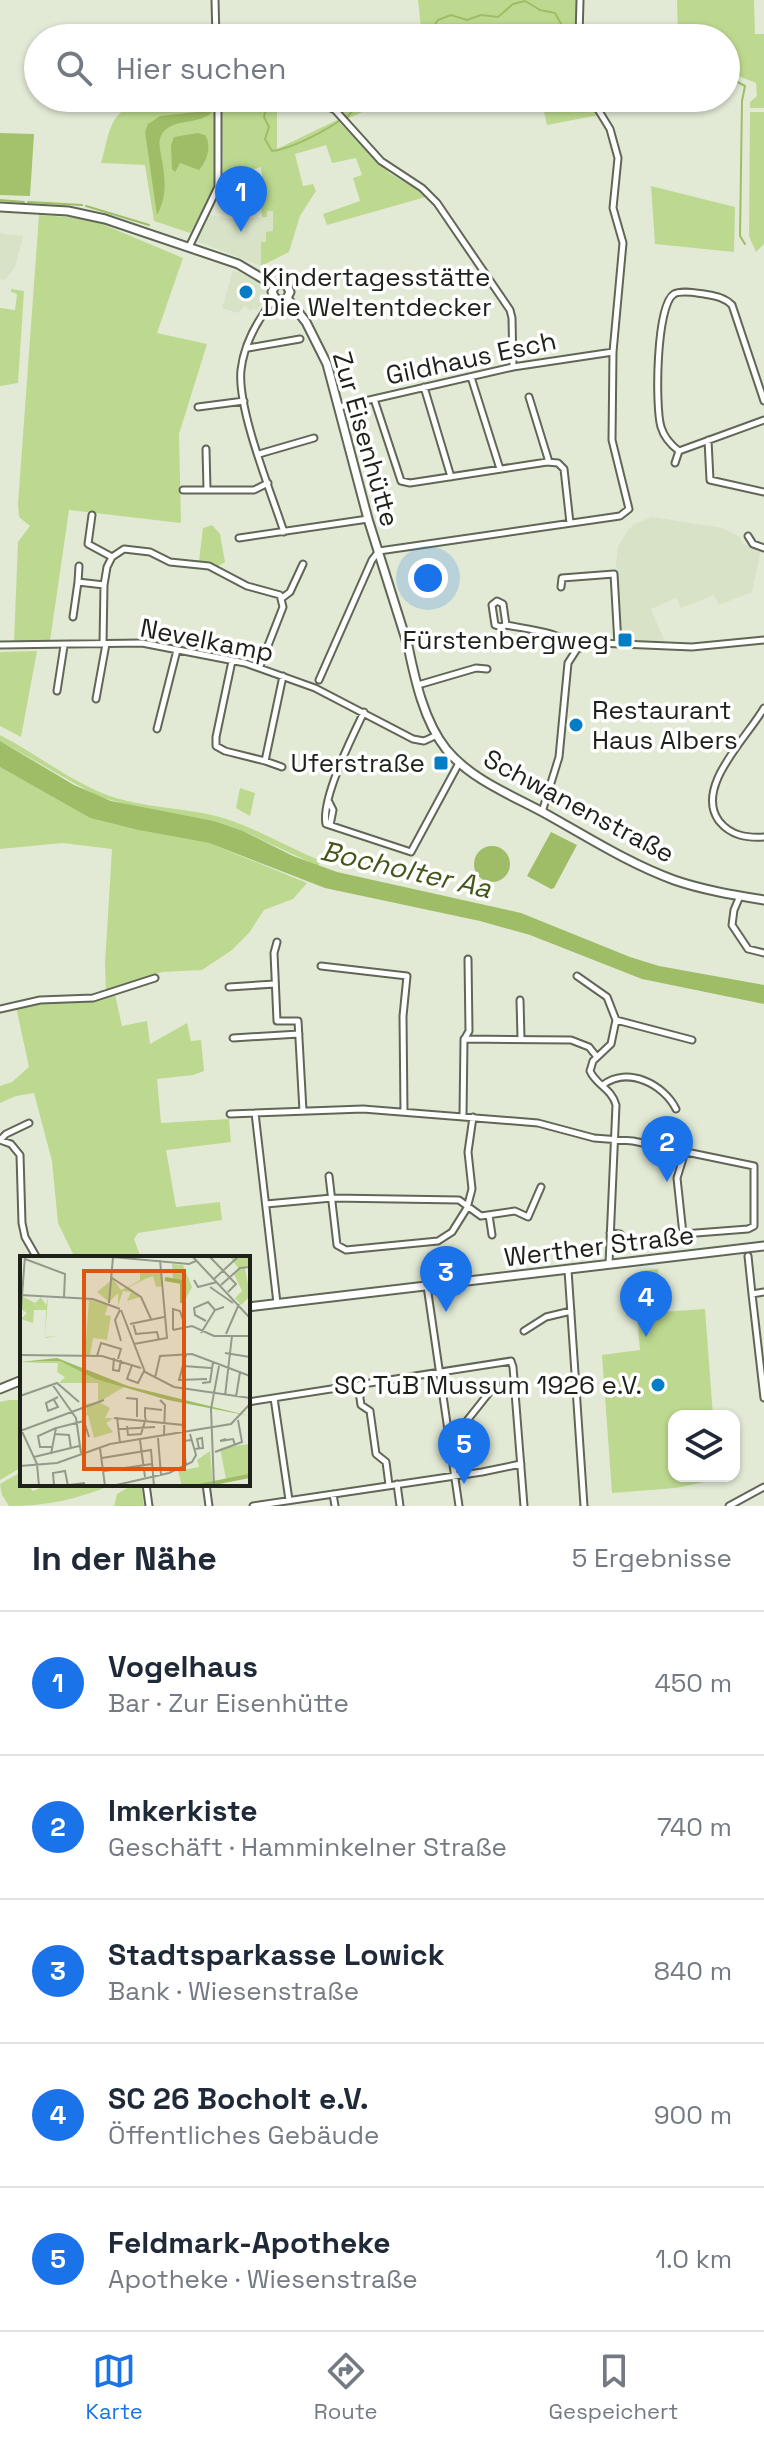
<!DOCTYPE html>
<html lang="de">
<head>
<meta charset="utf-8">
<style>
  body { margin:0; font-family:"Space Grotesk",sans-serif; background:#f6f6f7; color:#1f2937 }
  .controls { position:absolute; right:24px; bottom:24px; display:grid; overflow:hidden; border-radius:16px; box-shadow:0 2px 6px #0004 }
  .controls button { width:72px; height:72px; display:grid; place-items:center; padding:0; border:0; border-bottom:2px solid #e0e1e3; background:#fff; color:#1f2937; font:40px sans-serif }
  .you { position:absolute; left:428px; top:578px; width:28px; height:28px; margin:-20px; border:6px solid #fff; border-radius:50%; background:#1a73e8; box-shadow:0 0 0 12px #1a73e833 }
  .badge { display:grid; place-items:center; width:52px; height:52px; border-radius:50%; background:#1a73e8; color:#fff; font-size:26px; font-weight:700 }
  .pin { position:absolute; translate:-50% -66px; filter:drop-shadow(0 2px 4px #0008) }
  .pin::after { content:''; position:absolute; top:42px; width:28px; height:24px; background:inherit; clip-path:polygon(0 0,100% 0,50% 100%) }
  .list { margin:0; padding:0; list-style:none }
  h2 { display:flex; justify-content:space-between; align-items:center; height:104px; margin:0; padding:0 32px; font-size:34px }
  h2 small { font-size:26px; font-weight:400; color:#747a83 }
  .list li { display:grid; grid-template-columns:52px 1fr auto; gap:24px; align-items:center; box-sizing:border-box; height:144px; padding:0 32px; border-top:2px solid #e0e1e3 }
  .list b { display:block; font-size:30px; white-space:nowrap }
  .list p { margin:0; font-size:26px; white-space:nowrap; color:#747a83 }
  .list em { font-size:26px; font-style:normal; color:#747a83 }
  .icon { flex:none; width:44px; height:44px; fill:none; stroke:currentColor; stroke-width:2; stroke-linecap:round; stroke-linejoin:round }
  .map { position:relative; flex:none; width:764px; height:1506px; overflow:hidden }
  .search { position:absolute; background:#fff; box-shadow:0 2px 6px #0004; left:24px; right:24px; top:24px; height:88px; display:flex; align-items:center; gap:20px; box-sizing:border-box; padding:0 28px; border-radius:44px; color:#747a83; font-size:30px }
  .sheet { height:824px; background:#fff }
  nav { display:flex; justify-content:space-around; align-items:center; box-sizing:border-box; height:112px; border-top:2px solid #e0e1e3; background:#fff; font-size:22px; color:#747a83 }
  nav a { display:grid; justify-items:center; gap:4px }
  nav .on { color:#1a73e8 }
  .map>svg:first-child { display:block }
  .built { fill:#d7e2c7 }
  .green { fill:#bdd98f }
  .forest { fill:#a3c26b }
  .water { fill:#9ebd66 }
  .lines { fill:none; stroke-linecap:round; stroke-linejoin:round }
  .stream { stroke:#9ebd66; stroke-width:2 }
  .street-casing { stroke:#606756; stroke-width:9 }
  .secondary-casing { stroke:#606756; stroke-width:11 }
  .street { stroke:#fff; stroke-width:5 }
  .secondary { stroke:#fff; stroke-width:7 }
  .poi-dot { fill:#037dc6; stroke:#fff; stroke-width:3 }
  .labels { text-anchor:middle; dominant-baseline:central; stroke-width:7; stroke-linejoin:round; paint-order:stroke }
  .poi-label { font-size:26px; fill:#1e211a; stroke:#fff; text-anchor:end }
  .street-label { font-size:26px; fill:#1e211a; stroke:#fff }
  .water-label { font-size:28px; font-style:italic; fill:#435719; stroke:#fff }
  .inset-river { fill:none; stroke:#9ebd66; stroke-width:4 }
  .inset-road { fill:none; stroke:#949a8b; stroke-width:2 }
  .view { fill:#de560d; fill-opacity:0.15; stroke:#de560d; stroke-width:4 }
  .inset-edge { fill:none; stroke:#1e211a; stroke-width:4 }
</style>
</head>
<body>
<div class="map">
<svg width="764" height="1506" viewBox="0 0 764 1506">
  <rect width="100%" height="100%" fill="#e2ead6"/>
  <!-- built -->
  <path class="built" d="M267,211H273V232L266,242L261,243V266L197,241L210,215L232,219L266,217Z
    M0,233L23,236L15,267L5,280L0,279Z
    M233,270L253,279L266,291V297L257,310L254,308L251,311L245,306L238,313L222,308Z
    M652,517L723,528L740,537L743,544L761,550L752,592L719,605L714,595L681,608L676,598L651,609L665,642L621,640L616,563L618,547L627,531L634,524Z"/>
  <!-- green -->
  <path class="green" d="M418,0H578L577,38H512L543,28V25L536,24L496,38H422Z
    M677,0H754L755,34H764V108H750V102L757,96L756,83L726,71V38H678Z
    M204,98H216L215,186L190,233L154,221L145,165L101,163C109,137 108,111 138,104L140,112L160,108V105Z
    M222,98H277V149L337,120L389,173L429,196L327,225L323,214L360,201L353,178L362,175L356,158L332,163L326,145L295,154L303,186L313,184L316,191L300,216L289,252L261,266V242H266V232L273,231V211H267V217H262L260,194L264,193L261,167L223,179Z
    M367,98H393L347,119L340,111Z
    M541,98H589L599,115L547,125Z
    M750,112H764V244L756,252L749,236Z
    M651,186L735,207L734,252L655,244Z
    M39,215L80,218L102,224L183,258L157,333L207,344L179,434L181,523L69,510L50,641L14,642L18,542L30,526L19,517L18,504Z
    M11,289L24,291L18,383L0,386V308L15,310L17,294L11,292Z
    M212,525L220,534L225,562L218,566L199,561L203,528Z
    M37,651L21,737L0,726V652Z
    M0,735C35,753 66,778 102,793C136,807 176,807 212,815C250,824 284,846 321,861L318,866L243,831L214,821L132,806L97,796L0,741Z
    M0,767L90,818L138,830L209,843L307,883L293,899L264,910L249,933L232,950L202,970L162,972L106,992L105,963L112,849L62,843L0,849Z
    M240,788L255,793L250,816L236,808Z
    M115,994L122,1026L147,1021L150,1044L187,1023L191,1041L201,1040L204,1071L193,1075L157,1079L161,1123L229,1119L231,1142L166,1150L176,1207L220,1202L222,1220L138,1233L134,1239L141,1258H75L58,1223L52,1161L34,1093L16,1096L0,1103V1086L12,1082L29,1067L16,1007C49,998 83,1006 115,994Z
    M658,1269L662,1312L705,1309L713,1416H674V1476H703L704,1482L676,1488L612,1493L602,1355L640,1350L636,1303L643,1302L641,1271Z
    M9,1400H22V1467L0,1480V1402Z
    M21,1472L22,1484H28L33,1491L49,1484H114C79,1499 47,1506 9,1506L2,1495L0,1484Z
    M134,1484H141L144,1506H114L117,1494Z"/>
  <!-- forest -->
  <path class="forest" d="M0,133L34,134L30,196L0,195Z"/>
  <!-- water -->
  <path class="water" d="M214,110C201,127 170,116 161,136C158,142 160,148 161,155C165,177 168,195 157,215L145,132L148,124L160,116Z
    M198,133L205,135C212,146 207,161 199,170L180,163L175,172L172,169L171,145L174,137Z
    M0,741L74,785L111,801L214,821L243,831L293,856L337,872L521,913L630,957L659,966L764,985V1004L642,979L530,935L480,921L325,888L209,843L138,830L90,818L0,767Z
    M551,832L577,845L554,888L551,889L527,876Z
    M474 864a18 18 0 1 1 36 0a18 18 0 1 1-36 0Z"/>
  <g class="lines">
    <!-- stream -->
    <path class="stream" d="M436,38L433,27L438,20L451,15L467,20L481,15L498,17L513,4L525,1L540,10L555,13L569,38
      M726,76L745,86L742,101L740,236L745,244
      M265,98L267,104L264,117L269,127L265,139L272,151C291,149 323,132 339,121
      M223,108L234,103L237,98
      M347,117L356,107L374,98
      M0,200L24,202
      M28,202L82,205
      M86,206L149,225"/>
    <defs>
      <path id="street" d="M215,0L216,38
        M579,38L580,0
        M310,98L335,110L381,161L422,188L437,203L510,310L512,318L513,367
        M189,247L218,187V98
        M275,298C258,319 244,343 241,370C237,409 271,492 284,532
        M248,348L300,339
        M471,377L500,469
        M424,387L451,477
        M529,397L549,462
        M374,399L401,481L410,483L547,462L558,463L564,469L570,523
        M198,407L244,401
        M339,407L513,367L613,352
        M708,440L710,480L764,492
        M206,449L207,490
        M679,451C671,445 664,437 661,427C655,407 656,305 674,294C681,290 696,293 704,294C715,296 724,297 732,305L764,401
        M679,451L764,420
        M259,454L314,438
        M675,463L679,451
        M183,490H254L268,483
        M92,515L88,544L112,557
        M748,536L753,544L764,548
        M239,538L368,519
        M79,566L78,582L104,585
        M561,587L562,578L614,574L618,644
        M282,598L290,592L303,564
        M73,617L78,582
        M506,625L501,627L495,625L492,605L497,601L503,604L506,625C531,630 559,631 577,649
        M103,644L104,585L107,567L112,557L124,549L150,552L170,562L209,566L247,586L280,595L283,607L260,666
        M0,645L142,643L245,663L315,688L413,739L424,741L437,735
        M232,661L216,737V746L225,751L265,761L283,676
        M319,680L372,560L379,551L620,516L629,509L612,440L613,352L623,243L613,208L618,158L610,129L591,98
        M418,685L476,668L487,669
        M57,691L64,646
        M96,699L106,644
        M764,708C747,738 694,787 719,821C731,836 747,838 764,837
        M364,712C352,737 321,799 326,824L411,852L459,763
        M157,729L177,650
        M265,761L282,767
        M329,802L333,810L330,825
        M542,812L559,757L568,663L577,649L598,643L692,647L764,640
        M740,896L734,910L732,925L748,949L764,953
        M277,942L274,953L277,1021H298L303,1111
        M321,966L407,976L403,1016L404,1112
        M577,976L607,997L616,1020L611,1044L593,1061L590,1071C596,1085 612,1089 616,1105L609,1264
        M229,987L275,984
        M520,1000L521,1038
        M0,1009L40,1000L93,998L155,978
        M616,1020L692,1040
        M233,1038L299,1034
        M465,1038L469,1031L468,959
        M603,1085C627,1066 664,1084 676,1109
        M255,1113L277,1303
        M230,1114L363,1109L538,1123L594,1138L633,1141L754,1166V1226L748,1229L683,1234
        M463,1116L464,1039L571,1040L589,1047L597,1057
        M0,1140L11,1144L20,1155L22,1223L25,1237L37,1258
        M0,1140L6,1134L29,1123
        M329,1176L337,1245L346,1250L438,1241L452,1232L467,1208L472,1189L468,1152L473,1117
        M266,1204L332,1198L459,1200L481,1216L515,1211L528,1217L541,1187
        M489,1215L492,1235
        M610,1233L620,1234L627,1242L663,1239L683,1234L677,1178L685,1152
        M748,1256L752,1294
        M568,1270L584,1506
        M427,1286L459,1506
        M764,1292L752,1294L764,1398
        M524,1331L546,1317L571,1311
        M358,1385L361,1405L370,1411L376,1454L386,1462L389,1485
        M274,1398L289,1500
        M248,1402L511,1361L513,1367L524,1506
        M450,1442L496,1384
        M146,1484L149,1506
        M206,1484L209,1506
        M397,1484L400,1506
        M333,1494L335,1506
        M253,1506L482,1472L521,1464
        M729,1506L764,1487"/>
      <path id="secondary" d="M0,207L68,211L105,219L238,264L275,286
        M287,298L281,301L275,298L272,292L275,286L281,283L287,286L290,292L287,298L306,322L327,364L368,519L408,646C415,680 424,721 446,749C471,780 514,796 548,815C589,838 630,864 674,880C703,890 734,895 764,900
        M248,1307L764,1246
        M0,1389L22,1380"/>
    </defs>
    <!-- street casing -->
    <use href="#street" class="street-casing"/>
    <!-- secondary casing -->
    <use href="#secondary" class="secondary-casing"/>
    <!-- street -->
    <use href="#street" class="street"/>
    <!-- secondary -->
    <use href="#secondary" class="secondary"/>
  </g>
  <!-- markers -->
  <g class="poi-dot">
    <circle cx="246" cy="292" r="8"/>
    <rect x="617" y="632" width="16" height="16" rx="4"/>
    <circle cx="576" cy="725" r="8"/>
    <rect x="433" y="755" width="16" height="16" rx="4"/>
    <circle cx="658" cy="1385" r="8"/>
  </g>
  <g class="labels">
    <!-- poi labels -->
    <g class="poi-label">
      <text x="262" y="277" text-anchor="start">Kindertagesstätte<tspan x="262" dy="30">Die Weltentdecker</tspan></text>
      <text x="609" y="640">Fürstenbergweg</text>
      <text x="592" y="710" text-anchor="start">Restaurant<tspan x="592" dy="30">Haus Albers</tspan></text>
      <text x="425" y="763">Uferstraße</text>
      <text x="642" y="1385">SC TuB Mussum 1926 e.V.</text>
    </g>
    <!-- street labels -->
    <g class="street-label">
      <text transform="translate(471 358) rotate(-12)">Gildhaus Esch</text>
      <text transform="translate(366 439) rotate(74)">Zur Eisenhütte</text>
      <text transform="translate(207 640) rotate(11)">Nevelkamp</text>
      <text transform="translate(579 806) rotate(28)">Schwanenstraße</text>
      <text transform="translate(599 1246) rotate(-7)">Werther Straße</text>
    </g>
    <!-- water labels -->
    <g class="water-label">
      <text transform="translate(406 869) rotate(13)">Bocholter Aa</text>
    </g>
  </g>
  <!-- overview -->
  <g transform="translate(20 1256)">
    <rect width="230" height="230" fill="#e2ead6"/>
    <path d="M230,0V11L225,12L230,40L221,49L215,42L222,35L214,18L219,13L210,1ZM152,8L163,9L172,31L163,48V26L153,22ZM120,14H140L143,30L136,31L133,20L125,23L109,31L120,41L107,45L111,36L103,35L98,50V37L89,46L77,36L93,23L101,34L108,31L120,24ZM2,40L15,47L21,41L26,49L28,41L25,81L39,80L25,82L26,54H14L13,67L1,63L7,57L1,53ZM69,43L88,49L85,59L91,60L87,84L73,82L70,99H65ZM40,105L104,131L79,146L90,152L85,162H94L86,167L93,176L74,182L68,159L61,161L67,156L66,148L78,146V127H39L45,121L37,116L38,107H0ZM230,188V219L206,223L200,192ZM190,195L193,230H162L158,215L179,211L177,204Z" fill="#bdd98f"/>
    <path d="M37,102L108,130L230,160L148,144L76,123L40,105L0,106Z" fill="#9ebd66"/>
    <path class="inset-river" d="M145,23L162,26V47M179,230L229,220"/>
    <path class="inset-road" d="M172,0L230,62M189,0L216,28L208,36M5,3L45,18L44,41M92,22L121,41L131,63M194,23L219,0M174,24L178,31L197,26M201,29L220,12L230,11M190,31L213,47M0,39L73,43L100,53M89,47L93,1L169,8L176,5M100,54L95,64L101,85M101,54L125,116L154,131L230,142M186,65L175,59L174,52L188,46L195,54M0,66L5,0M113,67L116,78L137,76L139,84M110,68L144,61M153,74L172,70L194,80H230M153,74V53L160,55L165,70M181,77L195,54L204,51M206,78L219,48M114,88L147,82L140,4M205,97L230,101M0,99L82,100L121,112M166,99L159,124L187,123M77,100L81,87L101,93L98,103M94,102L93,114L99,115L101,104M112,109L107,123L118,127L124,115M163,110L191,112M135,122L140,100L172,98L230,120M182,127L190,126L193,106M32,128L56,162L61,197M0,140L37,127L59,146M205,140L212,80M216,141L220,116M106,142L117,143V161M34,144L38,151L28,155L26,147L38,141M140,144L145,149L144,179M97,161L100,187M94,162L163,169V176M125,162V152L142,154M107,170L108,179L121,178L126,162M0,171L17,208L19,230M99,173L135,171M0,175L84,144M35,178L49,179L51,193M138,182L141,219M206,183L200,185L213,183L215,189M120,184L125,221M33,191H20L18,180L36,172M80,192L85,230M175,193L182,192H183L182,182L177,183L179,192M195,196L222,186L218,164M31,198L36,172L64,165L69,181M14,201L59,190M82,202L131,194L134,230M0,210L37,207L90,188L211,168L230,148M166,210L163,185L171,184M84,215L132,208M34,230L33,217L45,215L48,230M41,230L65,227M92,230L149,217L172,206L176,199L170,178M194,230L191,153L199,110"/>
    <path class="view" d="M64,15H164V213H64Z"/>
    <rect width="230" height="230" class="inset-edge"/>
  </g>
</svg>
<div class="controls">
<button><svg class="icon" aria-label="layers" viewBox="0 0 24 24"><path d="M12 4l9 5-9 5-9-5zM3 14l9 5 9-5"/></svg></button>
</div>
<div class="you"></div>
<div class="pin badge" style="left:241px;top:232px">1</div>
<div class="pin badge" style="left:667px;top:1182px">2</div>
<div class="pin badge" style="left:446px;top:1312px">3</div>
<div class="pin badge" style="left:646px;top:1337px">4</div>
<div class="pin badge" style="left:464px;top:1484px">5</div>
<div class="search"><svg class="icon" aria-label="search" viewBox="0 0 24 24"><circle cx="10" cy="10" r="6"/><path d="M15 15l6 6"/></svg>Hier suchen</div>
</div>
<section class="sheet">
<h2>In der Nähe<small>5 Ergebnisse</small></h2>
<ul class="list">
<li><span class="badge">1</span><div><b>Vogelhaus</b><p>Bar · Zur Eisenhütte</p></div><em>450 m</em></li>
<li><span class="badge">2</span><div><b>Imkerkiste</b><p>Geschäft · Hamminkelner Straße</p></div><em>740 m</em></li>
<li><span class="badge">3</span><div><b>Stadtsparkasse Lowick</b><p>Bank · Wiesenstraße</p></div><em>840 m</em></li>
<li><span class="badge">4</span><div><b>SC 26 Bocholt e.V.</b><p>Öffentliches Gebäude</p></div><em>900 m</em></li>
<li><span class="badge">5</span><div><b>Feldmark-Apotheke</b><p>Apotheke · Wiesenstraße</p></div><em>1.0 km</em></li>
</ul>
</section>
<nav>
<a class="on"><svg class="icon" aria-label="map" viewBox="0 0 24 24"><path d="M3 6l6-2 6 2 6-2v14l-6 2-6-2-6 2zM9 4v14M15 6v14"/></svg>Karte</a>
<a><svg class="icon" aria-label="directions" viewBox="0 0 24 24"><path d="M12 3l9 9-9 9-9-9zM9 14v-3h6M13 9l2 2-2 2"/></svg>Route</a>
<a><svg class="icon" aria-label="saved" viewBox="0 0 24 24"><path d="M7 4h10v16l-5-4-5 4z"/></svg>Gespeichert</a>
</nav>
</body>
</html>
